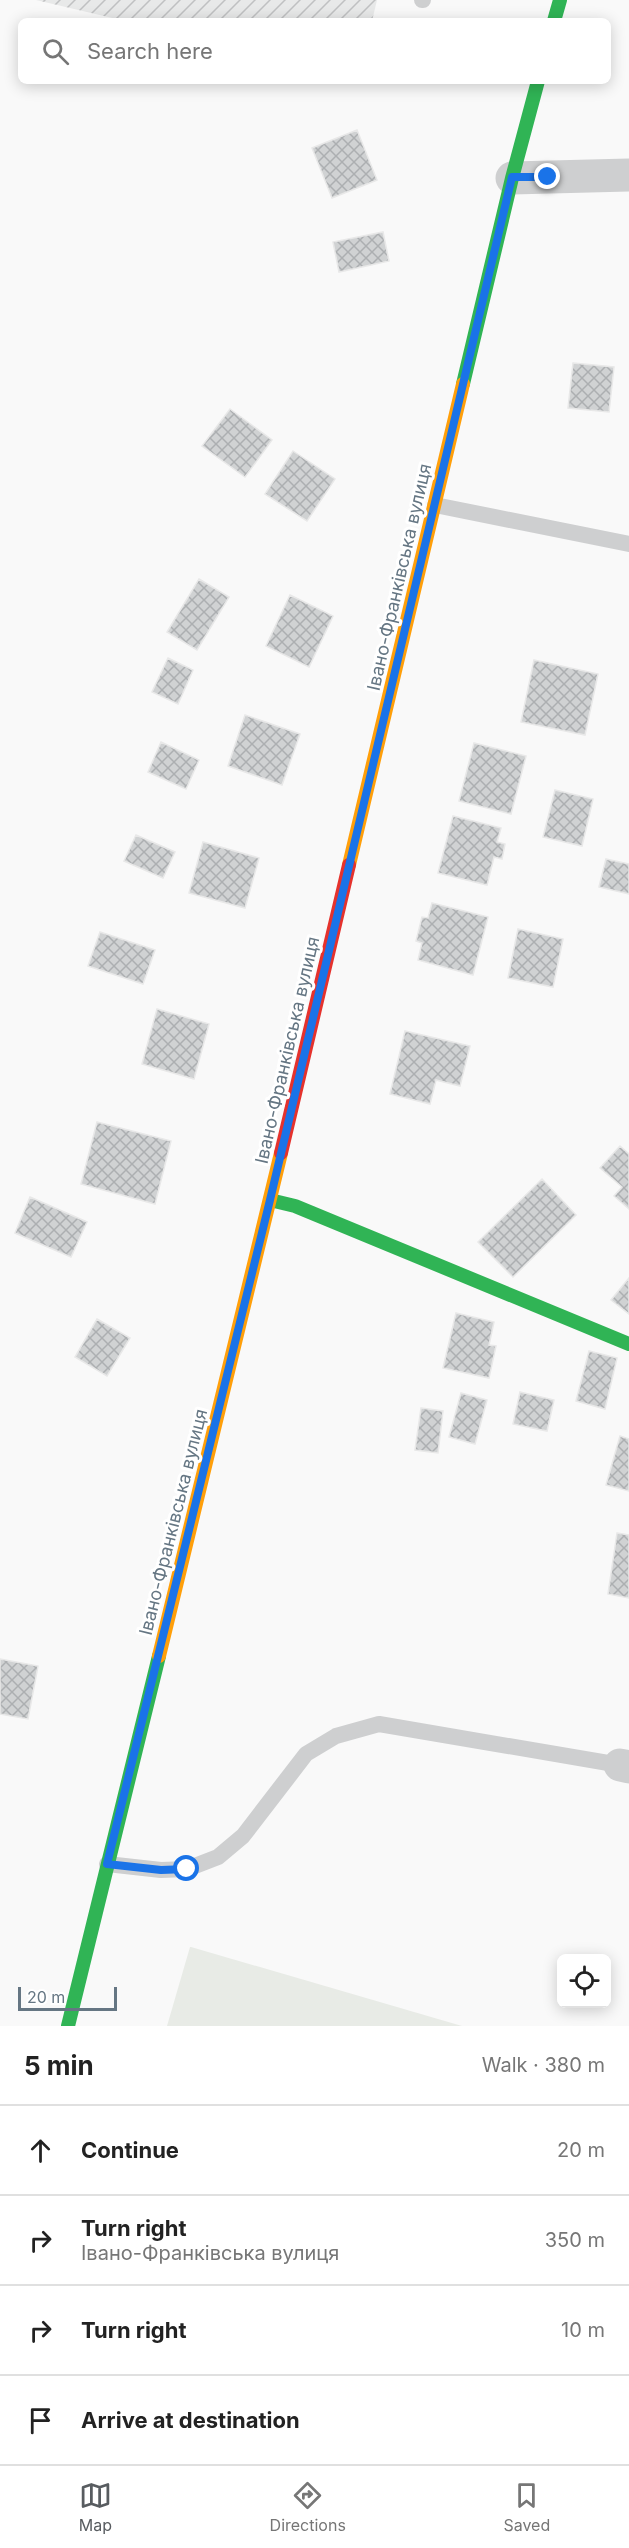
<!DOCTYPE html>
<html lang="en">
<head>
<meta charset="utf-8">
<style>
  body { margin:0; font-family:Inter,sans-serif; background:#f2f2f2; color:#222 }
  .controls { position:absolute; right:18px; bottom:18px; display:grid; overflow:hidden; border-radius:9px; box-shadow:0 3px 15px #0003 }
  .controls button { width:54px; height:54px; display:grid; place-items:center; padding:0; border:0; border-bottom:2px solid #e0e0e0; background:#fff; color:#222; font:30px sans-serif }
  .scale { position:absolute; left:18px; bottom:15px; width:99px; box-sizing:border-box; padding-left:6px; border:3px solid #657683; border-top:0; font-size:16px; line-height:21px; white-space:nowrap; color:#657683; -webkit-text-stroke:4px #fff; paint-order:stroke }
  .stop { position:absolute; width:18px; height:18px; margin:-14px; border:4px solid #1a73e8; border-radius:50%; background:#fff }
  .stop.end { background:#1a73e8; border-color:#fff; box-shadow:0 2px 6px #0008 }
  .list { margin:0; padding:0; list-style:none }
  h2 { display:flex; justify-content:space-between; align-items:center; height:78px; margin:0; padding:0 24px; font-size:26px }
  h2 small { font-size:20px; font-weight:400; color:#767676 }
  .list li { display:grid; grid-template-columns:39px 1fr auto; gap:18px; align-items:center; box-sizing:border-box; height:90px; padding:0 24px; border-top:2px solid #e0e0e0 }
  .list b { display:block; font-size:22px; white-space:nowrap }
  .list p { margin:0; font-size:20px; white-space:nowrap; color:#767676 }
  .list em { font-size:20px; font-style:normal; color:#767676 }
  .icon { flex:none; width:33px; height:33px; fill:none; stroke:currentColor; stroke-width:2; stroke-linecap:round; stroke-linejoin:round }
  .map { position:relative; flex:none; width:629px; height:2026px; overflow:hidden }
  .search { position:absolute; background:#fff; box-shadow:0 3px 15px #0003; left:18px; right:18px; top:18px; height:66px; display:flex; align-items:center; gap:15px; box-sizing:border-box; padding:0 21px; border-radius:9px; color:#767676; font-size:22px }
  .sheet { height:438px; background:#fff }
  nav { display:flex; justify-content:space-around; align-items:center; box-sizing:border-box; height:84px; border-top:2px solid #e0e0e0; background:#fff; font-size:16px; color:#767676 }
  nav a { display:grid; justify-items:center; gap:3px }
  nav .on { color:#585c60 }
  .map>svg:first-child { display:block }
  .industrial { fill:url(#industrial-furrows) }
  .park { fill:#e8ebe6 }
  .building { fill:url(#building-cross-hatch); stroke:#e8e8e8; stroke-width:1.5 }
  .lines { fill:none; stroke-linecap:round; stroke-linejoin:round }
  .lane { stroke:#cecfd0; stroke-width:16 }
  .street { stroke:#cecfd0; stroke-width:33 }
  .fast { stroke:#30b455; stroke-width:14 }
  .slow { stroke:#ff9f0a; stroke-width:14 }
  .jam { stroke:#e5322d; stroke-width:14 }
  .route { stroke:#1a73e8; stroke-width:8 }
  .labels { text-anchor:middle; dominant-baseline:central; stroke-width:6; stroke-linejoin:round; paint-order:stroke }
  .street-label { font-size:18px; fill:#657683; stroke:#fff }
</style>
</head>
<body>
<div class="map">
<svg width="629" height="2026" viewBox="0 0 629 2026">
  <defs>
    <pattern id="industrial-furrows" width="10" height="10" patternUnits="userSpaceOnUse" patternTransform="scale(1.5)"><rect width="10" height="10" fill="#e8e9e9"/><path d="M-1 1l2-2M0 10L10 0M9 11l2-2" fill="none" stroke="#c0c1c2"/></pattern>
    <pattern id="building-cross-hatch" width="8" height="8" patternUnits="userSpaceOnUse" patternTransform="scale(1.5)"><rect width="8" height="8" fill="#d0d2d3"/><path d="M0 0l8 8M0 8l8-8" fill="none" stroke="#acafb1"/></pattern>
  </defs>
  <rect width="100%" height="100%" fill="#f9f9f9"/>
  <!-- industrial -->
  <path class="industrial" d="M36,0H377L372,21H125Z"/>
  <!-- park -->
  <path class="park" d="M190,1947H191L462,2026H167Z"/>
  <!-- building -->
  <path class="building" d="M357,130L377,180L332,198L312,148Z
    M383,232L389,261L339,272L333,242Z
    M573,363L614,367L609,412L568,408Z
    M230,409L272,440L245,477L202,446Z
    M293,451L335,479L307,521L265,494Z
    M199,579L229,597L197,650L167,632Z
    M290,595L333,616L309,667L266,646Z
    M168,658L193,670L178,704L152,692Z
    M534,660L598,674L585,735L521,722Z
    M245,715L300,734L282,785L228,766Z
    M161,742L199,760L186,789L148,772Z
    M474,743L526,756L511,814L459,801Z
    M555,790L593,799L582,846L543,837Z
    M453,816L501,828L497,842L505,844L502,859L494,857L487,885L438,873Z
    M136,835L175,852L163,878L124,861Z
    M203,842L259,858L245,908L189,893Z
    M606,859L629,864V894L599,887Z
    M432,903L488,917L473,975L418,960L422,943L416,941L422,917L428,918Z
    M518,929L563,939L553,987L508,978Z
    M100,932L155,950L143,984L88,966Z
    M157,1009L209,1024L194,1079L142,1064Z
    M405,1031L470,1046L460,1086L436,1080L430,1104L390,1094Z
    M97,1122L171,1141L155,1204L81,1184Z
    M620,1146L629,1154V1209L614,1196L622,1187L600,1168Z
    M542,1179L576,1215L513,1277L478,1242Z
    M30,1197L87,1222L71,1257L15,1233Z
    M629,1278V1314L611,1300Z
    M456,1313L494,1322L489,1345L496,1346L489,1378L443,1368Z
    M97,1319L130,1338L107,1376L75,1357Z
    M589,1351L617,1358L605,1409L576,1401Z
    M520,1392L554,1400L547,1431L513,1424Z
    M461,1393L487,1400L475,1444L449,1437Z
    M421,1408L443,1411L438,1453L415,1450Z
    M620,1436L629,1439V1491L606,1485Z
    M617,1533L629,1535V1598L608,1594Z
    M0,1659L38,1666L28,1719L0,1714Z"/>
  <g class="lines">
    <!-- lane -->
    <path class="lane" d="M422,0H423
      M435,505L629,544
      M107,1864L161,1870L187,1869L218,1857L243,1836L306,1754L336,1736L379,1724L620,1765"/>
    <!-- street -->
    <path class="street" d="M512,178L629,175
      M620,1765L629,1767"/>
    <!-- fast -->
    <path class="fast" d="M554,21L560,0
      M463,384L512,178L538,81
      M270,1200L295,1206L629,1344
      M68,2026L159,1656"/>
    <!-- slow -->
    <path class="slow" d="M349,865L463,384
      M159,1656L281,1153"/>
    <!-- jam -->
    <path class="jam" d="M281,1153L349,865"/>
  </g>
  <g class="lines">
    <!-- route -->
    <path class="route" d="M187,1869L161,1870L107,1864L270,1200L512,177H548"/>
  </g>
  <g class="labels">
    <!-- street labels -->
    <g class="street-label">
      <text transform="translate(399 577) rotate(-77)">Івано-Франківська вулиця</text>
      <text transform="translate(287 1050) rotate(-77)">Івано-Франківська вулиця</text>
      <text transform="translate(173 1522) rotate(-76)">Івано-Франківська вулиця</text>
    </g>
  </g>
</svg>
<div class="controls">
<button><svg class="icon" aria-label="locate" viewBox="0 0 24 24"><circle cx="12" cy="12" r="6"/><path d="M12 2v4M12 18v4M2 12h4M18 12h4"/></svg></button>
</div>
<div class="scale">20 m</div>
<div class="stop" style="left:187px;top:1869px"></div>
<div class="stop end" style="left:548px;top:177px"></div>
<div class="search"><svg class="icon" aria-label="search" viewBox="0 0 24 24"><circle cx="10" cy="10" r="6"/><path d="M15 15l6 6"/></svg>Search here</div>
</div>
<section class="sheet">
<h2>5 min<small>Walk · 380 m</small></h2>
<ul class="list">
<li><svg class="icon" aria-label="ahead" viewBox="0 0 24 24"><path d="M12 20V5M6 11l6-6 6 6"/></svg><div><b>Continue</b></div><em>20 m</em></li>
<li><svg class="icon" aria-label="right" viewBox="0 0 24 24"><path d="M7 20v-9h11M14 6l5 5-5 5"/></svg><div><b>Turn right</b><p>Івано-Франківська вулиця</p></div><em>350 m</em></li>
<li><svg class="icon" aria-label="right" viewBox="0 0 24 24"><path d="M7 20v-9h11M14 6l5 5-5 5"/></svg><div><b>Turn right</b></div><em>10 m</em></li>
<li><svg class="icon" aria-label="arrive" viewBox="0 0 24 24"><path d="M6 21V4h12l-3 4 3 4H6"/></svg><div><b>Arrive at destination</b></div></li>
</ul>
</section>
<nav>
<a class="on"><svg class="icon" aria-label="map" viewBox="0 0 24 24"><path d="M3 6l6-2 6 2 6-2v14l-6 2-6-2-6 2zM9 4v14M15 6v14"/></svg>Map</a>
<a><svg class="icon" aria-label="directions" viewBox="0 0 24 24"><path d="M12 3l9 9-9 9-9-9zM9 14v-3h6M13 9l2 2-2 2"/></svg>Directions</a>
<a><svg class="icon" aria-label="saved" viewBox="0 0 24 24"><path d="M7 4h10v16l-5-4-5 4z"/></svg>Saved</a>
</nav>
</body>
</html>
